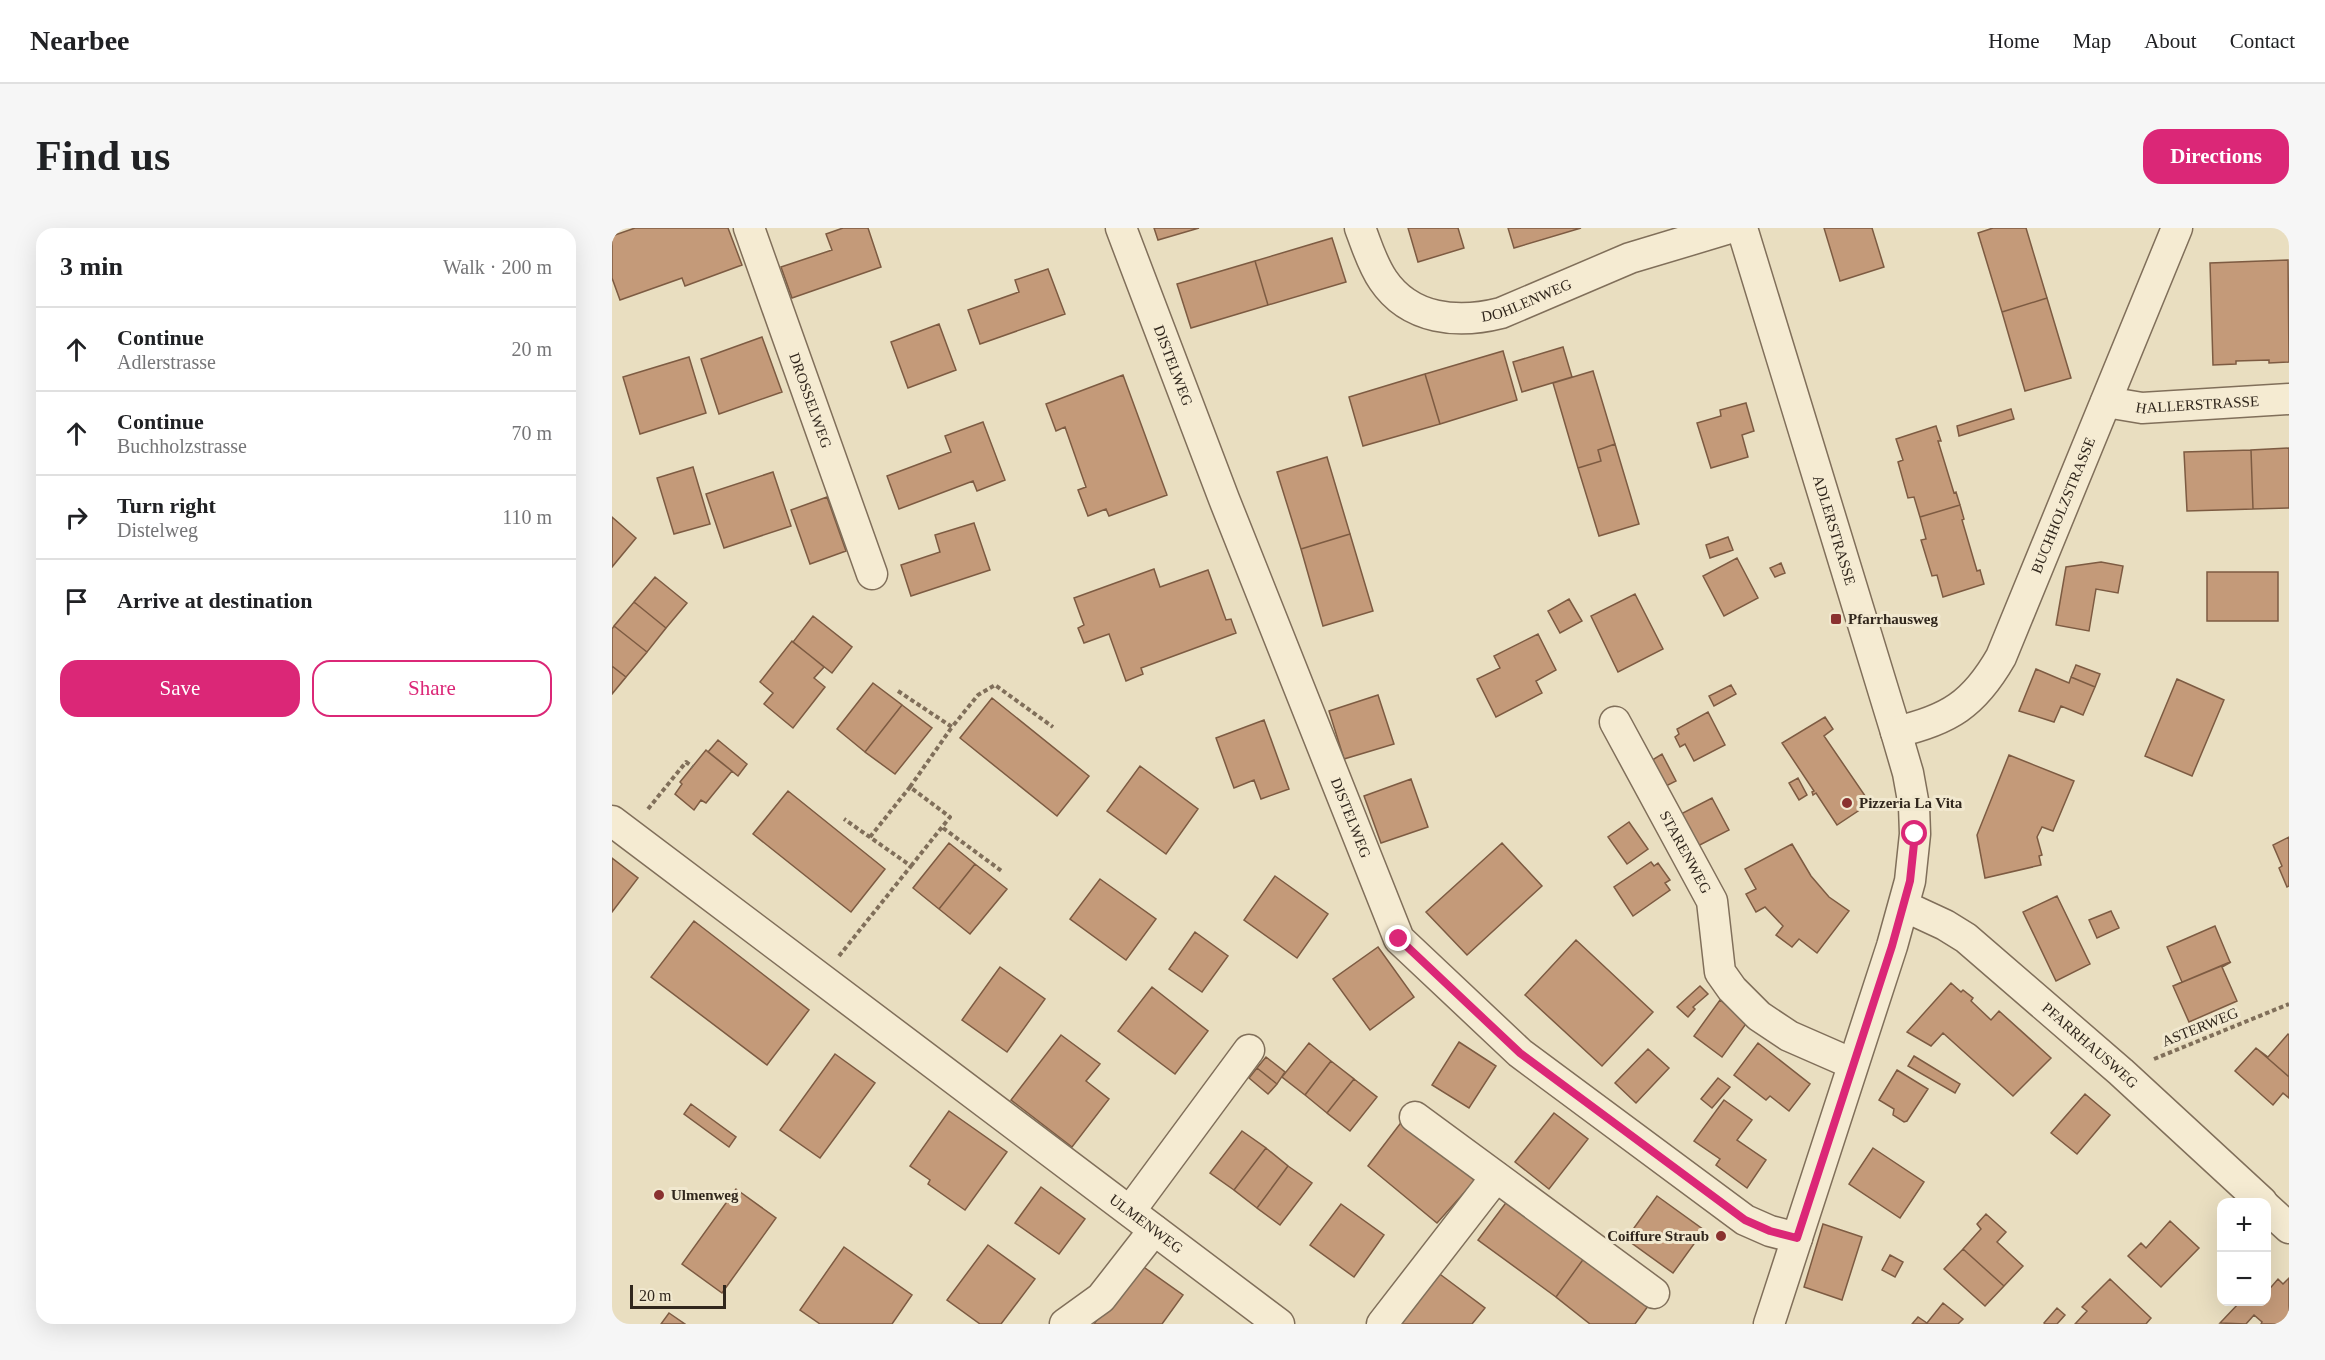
<!DOCTYPE html>
<html lang="en">
<head>
<meta charset="utf-8">
<style>
  body { margin:0; font-family:Georgia,serif; background:#f6f6f6; color:#202124 }
  .controls { position:absolute; right:18px; bottom:18px; display:grid; overflow:hidden; border-radius:12px; box-shadow:0 6px 24px #0002 }
  .controls button { width:54px; height:54px; display:grid; place-items:center; padding:0; border:0; border-bottom:2px solid #e0e0e0; background:#fff; color:#202124; font:30px sans-serif }
  .scale { position:absolute; left:18px; bottom:15px; width:96px; box-sizing:border-box; padding-left:6px; border:3px solid #31271d; border-top:0; font-size:16px; line-height:21px; white-space:nowrap; color:#31271d; -webkit-text-stroke:4px #f1e8cf; paint-order:stroke }
  .stop { position:absolute; width:18px; height:18px; margin:-14px; border:4px solid #db2777; border-radius:50%; background:#fff }
  .stop.end { background:#db2777; border-color:#fff; box-shadow:0 2px 6px #0008 }
  .list { margin:0; padding:0; list-style:none }
  h2 { display:flex; justify-content:space-between; align-items:center; height:78px; margin:0; padding:0 24px; font-size:26px }
  h2 small { font-size:20px; font-weight:400; color:#757577 }
  .list li { display:grid; grid-template-columns:39px 1fr auto; gap:18px; align-items:center; box-sizing:border-box; height:84px; padding:0 24px; border-top:2px solid #e0e0e0 }
  .list b { display:block; font-size:22px; white-space:nowrap }
  .list p { margin:0; font-size:20px; white-space:nowrap; color:#757577 }
  .list em { font-size:20px; font-style:normal; color:#757577 }
  .actions { display:flex; gap:12px; padding:18px 24px }
  .actions a { flex:1; padding:14px 0; border:2px solid #db2777; border-radius:18px; text-align:center; font-size:21px; color:#db2777 }
  .actions .main { background:#db2777; color:#fff }
  .icon { flex:none; width:33px; height:33px; fill:none; stroke:currentColor; stroke-width:2; stroke-linecap:round; stroke-linejoin:round }
  .map { position:relative; flex:none; width:1677px; height:1096px; overflow:hidden; border-radius:18px }
  header { display:flex; align-items:center; gap:36px; box-sizing:border-box; height:84px; padding:0 30px; background:#fff; border-bottom:2px solid #e0e0e0 }
  header strong { font-size:28px }
  nav { display:flex; gap:33px; margin-inline-start:auto; font-size:21px }
  .intro { display:flex; align-items:center; justify-content:space-between; box-sizing:border-box; height:144px; padding:0 36px }
  h1 { margin:0; font-size:42px }
  .button { padding:15px 27px; border-radius:18px; background:#db2777; color:#fff; font-size:21px; font-weight:700 }
  main { display:flex; gap:36px; padding:0 36px }
  aside { flex:1; background:#fff; border-radius:18px; box-shadow:0 6px 24px #0002 }
  .map>svg:first-child { display:block }
  .building { fill:#c49a79; stroke:#7d5b42; stroke-width:1.5 }
  .lines { fill:none; stroke-linecap:round; stroke-linejoin:round }
  .minor-casing { stroke:#806f5a; stroke-width:33 }
  .path { stroke:#806f5a; stroke-width:4; stroke-dasharray:4.5 3; stroke-linecap:butt }
  .minor { stroke:#f5ebd2; stroke-width:30 }
  .route { stroke:#db2777; stroke-width:8 }
  .poi-dot { fill:#8a312f; stroke:#f1e8cf; stroke-width:2 }
  .labels { text-anchor:middle; dominant-baseline:central; stroke-width:6; stroke-linejoin:round; paint-order:stroke }
  .street-label { font-size:15px; fill:#31271d; stroke:#f1e8cf }
  .poi-label { font-size:15px; font-weight:bold; fill:#31271d; stroke:#f1e8cf; text-anchor:start }
</style>
</head>
<body>
<header>
<strong>Nearbee</strong>
<nav><a>Home</a><a>Map</a><a>About</a><a>Contact</a></nav>
</header>
<div class="intro"><h1>Find us</h1><a class="button">Directions</a></div>
<main>
<aside>
<h2>3 min<small>Walk · 200 m</small></h2>
<ul class="list">
<li><svg class="icon" aria-label="ahead" viewBox="0 0 24 24"><path d="M12 20V5M6 11l6-6 6 6"/></svg><div><b>Continue</b><p>Adlerstrasse</p></div><em>20 m</em></li>
<li><svg class="icon" aria-label="ahead" viewBox="0 0 24 24"><path d="M12 20V5M6 11l6-6 6 6"/></svg><div><b>Continue</b><p>Buchholzstrasse</p></div><em>70 m</em></li>
<li><svg class="icon" aria-label="right" viewBox="0 0 24 24"><path d="M7 20v-9h11M14 6l5 5-5 5"/></svg><div><b>Turn right</b><p>Distelweg</p></div><em>110 m</em></li>
<li><svg class="icon" aria-label="arrive" viewBox="0 0 24 24"><path d="M6 21V4h12l-3 4 3 4H6"/></svg><div><b>Arrive at destination</b></div></li>
</ul>
<div class="actions"><a class="main">Save</a><a>Share</a></div>
</aside>
<div class="map">
<svg width="1677" height="1096" viewBox="0 0 1677 1096">
  <rect width="100%" height="100%" fill="#e9dec0"/>
  <!-- building -->
  <path class="building" d="M23,0H116L130,37L73,58L70,50L8,72L0,50V8Z
    M231,0H256L269,39L180,70L169,39L220,22L214,6Z
    M542,0H587L546,12Z
    M796,0H846L852,20L806,34Z
    M896,0H969L902,20Z
    M1212,0H1260L1272,39L1228,53Z
    M1381,0H1414L1435,70L1390,84L1366,5Z
    M720,10L734,54L656,77L643,33Z
    M1676,32L1677,134L1657,135V132L1624,133V136L1601,137L1598,35Z
    M643,33L656,77L579,100L565,56Z
    M436,41L453,86L368,116L356,82L407,64L403,52Z
    M1435,70L1459,150L1413,163L1390,84Z
    M327,96L344,142L296,160L279,114Z
    M150,109L170,164L107,186L89,131Z
    M951,119L960,149L910,164L901,134Z
    M891,123L905,172L828,196L813,146Z
    M77,129L94,185L28,206L11,149Z
    M981,143L1003,216L986,222L989,233L966,240L941,155Z
    M813,146L828,196L751,218L737,169Z
    M511,147L555,267L497,288L494,281L476,288L466,262L474,259L453,199L444,203L434,176Z
    M1134,175L1142,203L1130,207L1136,229L1099,240L1085,195L1109,188L1108,182Z
    M1399,181L1402,191L1347,208L1345,198Z
    M371,194L393,252L365,263L361,253L287,281L275,248L339,224L333,208Z
    M1324,198L1329,213H1326L1342,265L1344,264L1348,277L1308,289L1302,269L1296,270L1286,234L1291,232L1284,211Z
    M1003,216L1027,296L987,308L966,240L989,233L986,222Z
    M1677,220V280L1641,281L1639,222Z
    M1639,222L1641,281L1575,283L1572,224Z
    M715,229L738,306L689,321L665,244Z
    M81,239L98,296L62,306L45,250Z
    M161,244L179,298L112,320L94,266Z
    M215,269L234,323L198,336L179,282Z
    M1348,277L1352,291L1350,292L1365,343L1368,342L1372,356L1331,369L1325,347L1320,348L1309,312L1314,311L1308,289Z
    M0,289L24,310L0,339Z
    M362,295L378,342L299,368L289,337L328,324L323,307Z
    M738,306L761,383L711,398L689,321Z
    M1116,309L1121,322L1098,330L1094,317Z
    M1125,330L1146,370L1112,388L1091,348Z
    M1489,334L1511,338L1506,365L1484,361L1477,403L1444,397L1454,339Z
    M1169,335L1173,345L1163,349L1158,340Z
    M542,341L548,359L596,342L614,392L619,391L624,405L529,440L531,446L514,453L497,406L472,415L466,400L472,397L462,370Z
    M1595,344H1666V393H1595Z
    M43,349L75,375L54,400L22,374Z
    M1023,366L1051,421L1006,444L979,388Z
    M957,371L970,393L948,405L936,383Z
    M22,374L54,400L35,424L2,398Z
    M201,388L240,419L220,445L181,414Z
    M2,398L35,424L14,449L0,438V401Z
    M926,406L944,442L924,453L930,465L884,489L865,451L888,440L882,428Z
    M180,413L212,439L202,450L213,459L181,500L152,476L161,465L148,454Z
    M1464,437L1488,446L1483,459L1459,449Z
    M0,438L14,449L0,466Z
    M1424,441L1457,455L1459,449L1483,459L1471,487L1449,478L1442,494L1407,483Z
    M1565,451L1612,472L1580,548L1533,528Z
    M261,455L290,477L253,524L225,501Z
    M1119,457L1124,466L1102,478L1097,468Z
    M766,467L782,516L732,531L717,483Z
    M380,470L477,548L445,588L348,510Z
    M290,477L320,500L283,546L253,524Z
    M1096,484L1113,517L1082,533L1073,516L1068,519L1063,509L1067,506L1065,501Z
    M1213,489L1221,501L1212,508L1258,575L1225,597L1204,565L1201,567L1200,564L1202,563L1170,515Z
    M652,492L677,561L649,571L642,552L622,560L604,510Z
    M106,512L135,536L126,548L96,524Z
    M94,522L120,543L94,575L89,572L82,582L63,566L70,556L68,554Z
    M1050,526L1064,553L1050,560L1037,534Z
    M1397,527L1462,553L1441,603L1430,599L1425,609L1430,627L1427,628L1429,637L1373,650L1365,607Z
    M528,538L586,581L554,626L495,583Z
    M1186,550L1195,567L1187,572L1177,555Z
    M799,551L816,599L769,615L752,568Z
    M176,563L273,641L239,684L141,606Z
    M1100,570L1117,602L1082,620L1065,588Z
    M1017,594L1036,621L1015,636L996,609Z
    M1677,609V658L1675,659L1667,640L1670,638L1661,617Z
    M337,615L363,636L327,681L301,660Z
    M890,615L930,658L855,727L814,684Z
    M1180,616L1199,648L1217,669L1237,683L1205,725L1187,711L1180,719L1164,707L1171,698L1153,679L1144,684L1134,666L1144,661L1133,641Z
    M0,630L26,650L0,684Z
    M1039,634L1042,638L1046,635L1058,652L1053,655L1058,662L1021,688L1002,659Z
    M363,636L395,661L358,706L327,681Z
    M663,648L716,686L685,730L632,692Z
    M488,651L544,691L514,732L458,691Z
    M1445,668L1478,736L1444,753L1411,684Z
    M1499,683L1507,700L1485,710L1477,692Z
    M82,693L197,782L155,837L39,749Z
    M1603,698L1618,734L1561,758L1570,754L1555,719Z
    M583,704L616,728L590,764L557,741Z
    M964,712L1041,784L990,838L913,767Z
    M766,719L802,769L758,802L721,751Z
    M1619,734L1610,739L1625,773L1577,794L1561,758Z
    M388,739L433,771L395,824L350,792Z
    M1339,755L1349,764L1351,762L1361,770L1359,773L1379,792L1387,783L1439,830L1401,868L1331,805L1319,818L1295,804Z
    M1088,758L1096,766L1081,779L1083,781L1076,789L1065,779Z
    M540,759L596,803L563,846L506,803Z
    M1108,772L1136,793L1110,829L1082,808Z
    M1676,806L1677,807V849L1644,820L1656,829Z
    M449,807L488,836L474,853L497,871L460,919L399,872Z
    M847,814L884,838L857,880L820,857Z
    M697,815L719,833L693,867L670,849Z
    M1146,815L1198,856L1177,883L1158,868L1154,872L1122,847Z
    M1644,820L1677,849V870L1671,865L1661,877L1623,843Z
    M1036,821L1057,840L1024,875L1003,855Z
    M223,826L263,855L208,930L168,902Z
    M1302,828L1348,856L1343,865L1296,838Z
    M654,829L673,844L665,856L645,840Z
    M719,833L742,851L715,885L693,867Z
    M645,840L665,856L656,866L637,850Z
    M1285,842L1316,861L1295,893L1292,894L1281,887L1282,881L1267,872Z
    M1106,850L1118,859L1100,880L1089,871Z
    M742,851L765,869L738,903L715,885Z
    M1473,866L1498,887L1465,926L1439,905Z
    M1112,872L1140,892L1125,912L1154,932L1135,960L1104,937L1108,931L1082,913Z
    M79,876L124,909L117,919L72,886Z
    M337,883L395,924L353,982L316,956L318,952L298,938Z
    M942,885L976,911L937,961L903,934Z
    M794,888L867,948L825,995L756,938Z
    M630,903L654,920L622,962L598,945Z
    M654,920L676,938L645,980L622,962Z
    M1261,920L1312,954L1288,990L1237,956Z
    M676,938L700,955L668,997L645,980Z
    M429,959L473,991L447,1026L403,995Z
    M124,961L164,990L110,1065L70,1036Z
    M902,964L978,1022L944,1069L866,1012Z
    M1045,968L1092,1002L1061,1045L1014,1011Z
    M729,976L772,1007L742,1049L698,1017Z
    M1374,986L1394,1004L1385,1014L1411,1038L1392,1058L1351,1021L1369,1001L1365,996Z
    M1558,993L1587,1020L1549,1059L1516,1028L1529,1015L1534,1020Z
    M1211,996L1250,1009L1230,1072L1192,1059Z
    M376,1017L423,1051L389,1096H368L335,1072Z
    M232,1019L300,1067L280,1096H208L188,1082Z
    M1351,1021L1392,1058L1373,1078L1332,1041Z
    M978,1022L1042,1070L1023,1096H978L944,1069Z
    M1278,1027L1291,1034L1283,1049L1270,1042Z
    M526,1035L571,1067L550,1096H482Z
    M825,1044L873,1080L860,1096H786Z
    M1677,1050V1096H1649L1650,1094L1642,1087L1634,1096L1608,1095L1628,1074H1654V1065L1666,1051L1671,1056Z
    M1498,1051L1539,1090L1534,1096H1463L1475,1083L1470,1079Z
    M1331,1075L1351,1091L1346,1096H1300L1306,1089L1315,1095Z
    M1445,1080L1453,1087L1445,1096H1433L1432,1095Z
    M57,1085L73,1096H49Z"/>
  <g class="lines">
    <defs>
      <g id="minor">
        <path id="s1" d="M137,0L260,346"/>
        <path id="s2" d="M509,0L612,271L787,711L908,825L1133,992L1158,1003L1185,1010"/>
        <path id="s3" d="M748,0C755,18 760,36 771,52C798,92 846,96 889,85L1018,30L1118,0"/>
        <path id="s4" d="M1130,0L1284,504L1296,545L1302,578L1303,606L1298,653L1280,718L1157,1096"/>
        <path id="s5" d="M1494,174L1530,180L1677,171"/>
        <path id="s6" d="M1003,494L1100,673L1108,744L1120,761L1147,788L1177,808L1241,836"/>
        <path id="s7" d="M1284,504C1337,492 1362,476 1389,429L1565,0"/>
        <path id="s8" d="M0,593L667,1096"/>
        <path id="s9" d="M1292,678L1333,697L1354,710L1509,844L1650,974"/>
        <path d="M803,889L1042,1065"/>
        <path d="M1654,979L1677,1000"/>
        <path d="M518,983L637,822"/>
        <path d="M453,1096L489,1070L542,1002"/>
        <path d="M770,1096L884,949"/>
      </g>
    </defs>
    <!-- minor casing -->
    <use href="#minor" class="minor-casing"/>
    <!-- path -->
    <path class="path" d="M286,463L340,499L366,467L383,457L441,499
      M36,581L74,534L81,539
      M331,600L391,644
      M258,609L298,559
      M299,638L338,589L298,559L340,499
      M227,728L299,638L232,591
      M1542,831L1677,776"/>
    <!-- minor -->
    <use href="#minor" class="minor"/>
  </g>
  <g class="lines">
    <!-- route -->
    <path class="route" d="M787,711L908,825L1133,992L1158,1003L1185,1010L1280,718L1298,653L1303,606"/>
  </g>
  <!-- markers -->
  <g class="poi-dot">
    <rect x="1218" y="385" width="12" height="12" rx="3"/>
    <circle cx="1235" cy="575" r="6"/>
    <circle cx="47" cy="967" r="6"/>
    <circle cx="1109" cy="1008" r="6"/>
  </g>
  <g class="labels">
    <!-- street labels -->
    <g class="street-label">
      <text stroke="none"><textPath href="#s3" startOffset="216">DOHLENWEG</textPath></text>
      <text stroke="none"><textPath href="#s2" startOffset="147">DISTELWEG</textPath></text>
      <text stroke="none"><textPath href="#s1" startOffset="183">DROSSELWEG</textPath></text>
      <text stroke="none"><textPath href="#s5" startOffset="92">HALLERSTRASSE</textPath></text>
      <text stroke="none"><textPath href="#s7" startOffset="298">BUCHHOLZSTRASSE</textPath></text>
      <text stroke="none"><textPath href="#s4" startOffset="316">ADLERSTRASSE</textPath></text>
      <text stroke="none"><textPath href="#s2" startOffset="633">DISTELWEG</textPath></text>
      <text stroke="none"><textPath href="#s6" startOffset="148">STARENWEG</textPath></text>
      <text transform="translate(1588 799) rotate(-22)">ASTERWEG</text>
      <text stroke="none"><textPath href="#s9" startOffset="234">PFARRHAUSWEG</textPath></text>
      <text stroke="none"><textPath href="#s8" startOffset="669">ULMENWEG</textPath></text>
    </g>
    <!-- poi labels -->
    <g class="poi-label">
      <text x="1236" y="391">Pfarrhausweg</text>
      <text x="1247" y="575">Pizzeria La Vita</text>
      <text x="59" y="967">Ulmenweg</text>
      <text x="1097" y="1008" text-anchor="end">Coiffure Straub</text>
    </g>
  </g>
</svg>
<div class="controls">
<button>+</button>
<button>−</button>
</div>
<div class="scale">20 m</div>
<div class="stop" style="left:1303px;top:606px"></div>
<div class="stop end" style="left:787px;top:711px"></div>
</div>
</main>
</body>
</html>
